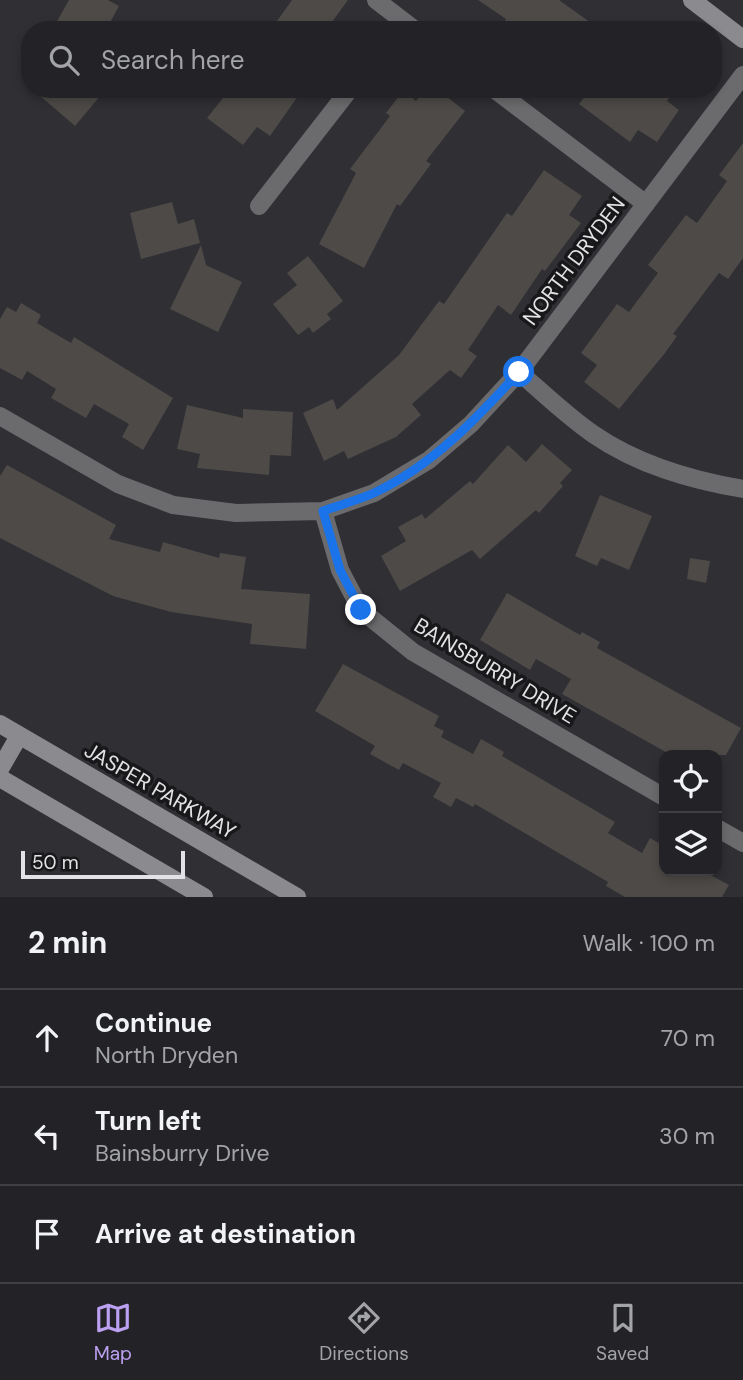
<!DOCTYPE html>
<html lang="en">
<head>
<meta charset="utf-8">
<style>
  body { margin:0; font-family:"DM Sans",sans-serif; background:#2b2b2f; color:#f1f3f6 }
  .controls { position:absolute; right:21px; bottom:21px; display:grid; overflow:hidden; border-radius:14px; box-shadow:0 4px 10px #0003 }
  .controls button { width:63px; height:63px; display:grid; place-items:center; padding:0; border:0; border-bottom:2px solid #404044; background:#232327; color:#f1f3f6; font:35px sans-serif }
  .scale { position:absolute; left:21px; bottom:18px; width:164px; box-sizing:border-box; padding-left:7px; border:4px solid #e3e3e5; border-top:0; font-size:19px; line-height:24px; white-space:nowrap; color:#e3e3e5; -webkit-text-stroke:5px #18181a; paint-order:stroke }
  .stop { position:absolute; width:21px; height:21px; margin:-16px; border:5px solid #1a73e8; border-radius:50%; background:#fff }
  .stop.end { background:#1a73e8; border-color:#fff; box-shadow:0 2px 7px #0008 }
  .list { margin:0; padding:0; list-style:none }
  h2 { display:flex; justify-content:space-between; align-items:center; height:91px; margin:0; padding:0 28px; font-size:30px }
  h2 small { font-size:23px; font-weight:400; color:#a3a4a7 }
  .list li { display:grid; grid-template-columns:46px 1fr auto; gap:21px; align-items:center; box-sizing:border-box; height:98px; padding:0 28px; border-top:2px solid #404044 }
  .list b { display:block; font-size:26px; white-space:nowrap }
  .list p { margin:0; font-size:23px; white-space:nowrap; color:#a3a4a7 }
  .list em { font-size:23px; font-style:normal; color:#a3a4a7 }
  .icon { flex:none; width:38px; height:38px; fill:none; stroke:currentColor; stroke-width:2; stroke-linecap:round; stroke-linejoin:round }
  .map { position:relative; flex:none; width:743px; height:897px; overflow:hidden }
  .search { position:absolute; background:#232327; box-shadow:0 4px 10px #0003; left:21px; right:21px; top:21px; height:77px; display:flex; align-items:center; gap:18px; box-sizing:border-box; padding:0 24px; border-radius:28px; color:#a3a4a7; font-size:26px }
  .sheet { height:385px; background:#232327 }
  nav { display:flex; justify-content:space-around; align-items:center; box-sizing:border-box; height:98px; border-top:2px solid #404044; background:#232327; font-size:19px; color:#a3a4a7 }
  nav a { display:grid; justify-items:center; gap:4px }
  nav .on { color:#bca0f2 }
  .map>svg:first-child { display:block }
  .building { fill:#4d4a47 }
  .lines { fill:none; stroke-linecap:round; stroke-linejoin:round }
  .street { stroke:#6b6b6d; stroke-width:18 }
  .secondary { stroke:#8b8b8f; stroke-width:18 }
  .route { stroke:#1a73e8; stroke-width:9 }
  .labels { text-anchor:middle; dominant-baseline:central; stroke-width:7; stroke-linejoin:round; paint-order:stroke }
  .street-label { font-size:21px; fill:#e3e3e5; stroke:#18181a }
</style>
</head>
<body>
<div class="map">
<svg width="743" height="897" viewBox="0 0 743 897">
  <rect width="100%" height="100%" fill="#2f2f34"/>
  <!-- building -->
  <path class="building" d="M69,0H108L119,6L106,30H52Z
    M292,0H348L326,30H290L277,21Z
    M478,0H559L601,30H498L506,19Z
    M32,89H106L75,126Z
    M230,89H303L270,136L257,127L243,145L207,118Z
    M425,89H437L465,111L426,161L431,164L400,206L397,204L364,268L319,244L356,173L350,169L390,116L386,113L403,91L416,101Z
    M591,89H675L667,101L679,110L657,142L638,130L630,142L579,104Z
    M743,143V258L728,279L719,273L673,334L677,336L665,353L619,409L584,382L597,365L581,353L617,304L629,312L658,273L648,265L686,215L697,223L727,181L719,175Z
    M544,170L582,196L569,215L581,223L545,271L542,269L511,315L498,305L468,350L477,356L461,378L450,370L412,404L421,415L396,437L348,459L344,451L324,461L303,413L333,399L337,410L399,355L439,301L444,304L507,213L512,216Z
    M172,202L178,224L194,219L200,243L141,259L130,213Z
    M201,245L206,265L242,282L218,332L170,309Z
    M308,256L343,301L327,314L331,319L313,333L309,327L298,335L273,304L297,285L287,273Z
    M21,303L41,315L37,323L71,343L74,337L173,398L143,450L122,437L129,424L94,404L86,418L51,398L56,389L27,371L22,380L0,368V319L7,307L16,312Z
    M187,405L243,418V409L293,412L291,456L270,455L269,475L197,468L200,454L177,449Z
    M542,444L572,470L560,483L563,486L539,513L536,510L480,559L472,550L400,591L381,556L406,541L398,527L422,514L425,519L470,481L473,484L508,445L526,462Z
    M7,465L116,525L109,539L160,552L163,542L219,558L220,553L246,557L241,589L310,594L306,649L250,644L252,624L171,612L113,596L0,538V476Z
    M600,495L652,516L629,570L601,558L597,566L575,556Z
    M690,558L710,561L706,583L687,579Z
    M507,593L580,635L582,632L600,642L597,648L741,728L726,755H671L562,694L571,679L536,659L530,670L480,640Z
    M343,664L439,716L434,726L444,731L441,737L473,754L481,739L504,752L502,756L615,822L608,833L642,853L650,838L664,846V871H703L729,885L722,897H625L606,886L608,882L475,804L473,807L456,798L451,807L433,797L441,783L403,763L399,770L370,754L375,746L315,711Z"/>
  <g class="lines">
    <!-- street -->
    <path class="street" d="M376,0L415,30
      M494,89L646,204
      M259,206L350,89
      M519,372C543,393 567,416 593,434C638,465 690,480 743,489
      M0,416L118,484L173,505L236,513L323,511L374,493L429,460L471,424L519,372L743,75
      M323,511L340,570L361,610L413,652L664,797
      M717,828L743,843"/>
    <!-- secondary -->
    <path class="secondary" d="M692,0L743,39
      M0,724L297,897
      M0,769L19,736
      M0,778L204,897"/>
  </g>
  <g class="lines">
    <!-- route -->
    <path class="route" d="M361,610L340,570L323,511C340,505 358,500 374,493C433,465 476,419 519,372"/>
  </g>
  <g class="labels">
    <!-- street labels -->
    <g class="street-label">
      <text transform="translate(574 261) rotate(-53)">NORTH DRYDEN</text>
      <text transform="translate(495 671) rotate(31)">BAINSBURRY DRIVE</text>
      <text transform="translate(160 791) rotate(30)">JASPER PARKWAY</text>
    </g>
  </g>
</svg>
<div class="controls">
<button><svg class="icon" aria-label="locate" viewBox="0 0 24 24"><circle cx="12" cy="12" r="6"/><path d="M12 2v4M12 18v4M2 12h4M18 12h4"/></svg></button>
<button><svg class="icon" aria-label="layers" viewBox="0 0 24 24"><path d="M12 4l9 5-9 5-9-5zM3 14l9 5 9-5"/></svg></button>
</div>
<div class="scale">50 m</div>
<div class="stop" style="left:519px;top:372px"></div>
<div class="stop end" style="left:361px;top:610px"></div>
<div class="search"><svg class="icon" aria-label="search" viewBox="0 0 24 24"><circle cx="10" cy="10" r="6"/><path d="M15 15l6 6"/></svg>Search here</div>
</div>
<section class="sheet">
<h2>2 min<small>Walk · 100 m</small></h2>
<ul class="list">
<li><svg class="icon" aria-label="ahead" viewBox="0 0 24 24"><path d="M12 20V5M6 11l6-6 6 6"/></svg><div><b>Continue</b><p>North Dryden</p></div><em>70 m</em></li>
<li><svg class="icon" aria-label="left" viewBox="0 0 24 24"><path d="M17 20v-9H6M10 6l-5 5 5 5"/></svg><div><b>Turn left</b><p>Bainsburry Drive</p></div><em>30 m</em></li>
<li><svg class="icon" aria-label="arrive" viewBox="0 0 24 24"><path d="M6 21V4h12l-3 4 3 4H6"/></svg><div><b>Arrive at destination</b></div></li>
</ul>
</section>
<nav>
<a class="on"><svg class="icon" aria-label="map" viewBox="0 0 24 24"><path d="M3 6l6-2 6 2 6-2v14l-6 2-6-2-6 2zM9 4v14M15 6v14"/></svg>Map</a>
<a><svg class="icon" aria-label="directions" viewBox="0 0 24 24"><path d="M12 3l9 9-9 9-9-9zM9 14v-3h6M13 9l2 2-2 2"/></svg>Directions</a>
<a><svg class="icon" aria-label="saved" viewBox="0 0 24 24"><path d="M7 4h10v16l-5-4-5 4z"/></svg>Saved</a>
</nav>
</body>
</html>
